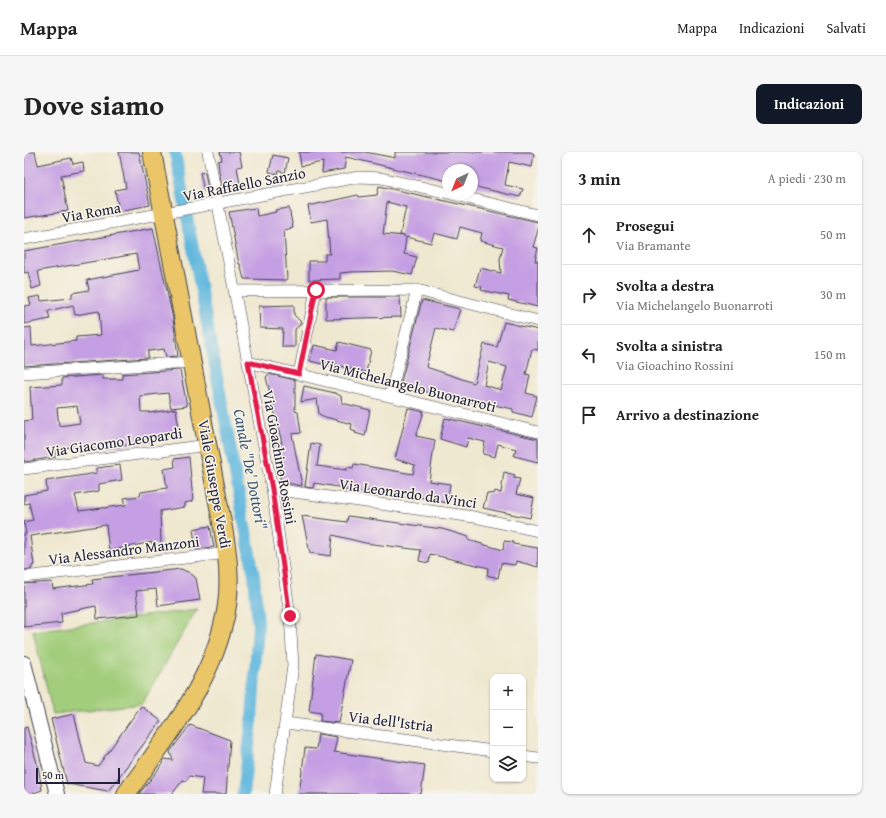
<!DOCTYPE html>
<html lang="it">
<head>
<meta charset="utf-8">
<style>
  body { margin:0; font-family:"Gentium Book Plus",serif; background:#f6f6f6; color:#222 }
  .controls { position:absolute; right:12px; bottom:12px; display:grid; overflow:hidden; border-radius:8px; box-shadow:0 1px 3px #0004 }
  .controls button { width:36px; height:36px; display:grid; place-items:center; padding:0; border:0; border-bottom:1px solid #e0e0e0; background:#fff; color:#222; font:20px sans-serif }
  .compass { position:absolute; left:418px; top:12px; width:36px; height:36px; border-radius:50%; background:#fff; box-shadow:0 1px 3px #0004; rotate:223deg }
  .scale { position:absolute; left:12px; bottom:10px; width:84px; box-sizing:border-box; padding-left:4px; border:2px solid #22223b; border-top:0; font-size:11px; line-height:14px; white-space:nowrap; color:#22223b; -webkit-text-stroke:3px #f7f3e8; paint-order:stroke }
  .stop { position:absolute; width:12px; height:12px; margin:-9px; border:3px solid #e11d48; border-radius:50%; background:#fff }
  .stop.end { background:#e11d48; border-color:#fff; box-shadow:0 1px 4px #0008 }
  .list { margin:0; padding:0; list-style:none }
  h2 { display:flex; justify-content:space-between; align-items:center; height:52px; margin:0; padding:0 16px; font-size:17px }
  h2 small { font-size:13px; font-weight:400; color:#767676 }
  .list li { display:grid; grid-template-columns:26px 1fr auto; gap:12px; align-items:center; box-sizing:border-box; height:60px; padding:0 16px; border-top:1px solid #e0e0e0 }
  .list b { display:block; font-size:15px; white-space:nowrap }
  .list p { margin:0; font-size:13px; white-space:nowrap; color:#767676 }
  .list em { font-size:13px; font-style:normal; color:#767676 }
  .icon { flex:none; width:22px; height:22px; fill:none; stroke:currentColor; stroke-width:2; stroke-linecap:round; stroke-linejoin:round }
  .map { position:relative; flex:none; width:514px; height:642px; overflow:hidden; border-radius:8px }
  header { display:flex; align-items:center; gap:24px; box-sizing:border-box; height:56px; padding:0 20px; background:#fff; border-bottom:1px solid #e0e0e0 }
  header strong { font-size:19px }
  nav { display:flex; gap:22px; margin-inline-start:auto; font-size:14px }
  .intro { display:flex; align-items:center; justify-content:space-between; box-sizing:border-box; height:96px; padding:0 24px }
  h1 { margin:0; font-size:28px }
  .button { padding:10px 18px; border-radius:8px; background:#111827; color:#fff; font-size:14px; font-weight:700 }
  main { display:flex; gap:24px; padding:0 24px }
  aside { flex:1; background:#fff; border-radius:8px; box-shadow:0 1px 3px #0004 }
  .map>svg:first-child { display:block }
  .green { fill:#a2cd7a; stroke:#62785a }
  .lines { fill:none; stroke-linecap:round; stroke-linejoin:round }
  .canal { stroke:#62b8de; stroke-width:12 }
  .building { fill:#c59fe3; fill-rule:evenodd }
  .minor-casing { stroke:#414051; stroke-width:12 }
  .tertiary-casing { stroke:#414051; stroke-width:16 }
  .primary-casing { stroke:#414051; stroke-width:20 }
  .minor { stroke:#fff; stroke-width:11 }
  .tertiary { stroke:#fff; stroke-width:14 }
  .primary { stroke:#eac669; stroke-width:18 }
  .route { stroke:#e11d48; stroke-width:5 }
  .labels { text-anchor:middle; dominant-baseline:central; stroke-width:3; stroke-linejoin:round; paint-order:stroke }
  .street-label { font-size:15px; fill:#22223b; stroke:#f7f3e8 }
  .water-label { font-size:16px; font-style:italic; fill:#385674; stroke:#f7f3e8 }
</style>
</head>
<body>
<header>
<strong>Mappa</strong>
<nav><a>Mappa</a><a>Indicazioni</a><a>Salvati</a></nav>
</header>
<div class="intro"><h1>Dove siamo</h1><a class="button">Indicazioni</a></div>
<main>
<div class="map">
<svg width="514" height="642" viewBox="0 0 514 642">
  <rect width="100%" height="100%" fill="#f7f3e8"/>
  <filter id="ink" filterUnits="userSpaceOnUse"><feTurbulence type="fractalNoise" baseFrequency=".025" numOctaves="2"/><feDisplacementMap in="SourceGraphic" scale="8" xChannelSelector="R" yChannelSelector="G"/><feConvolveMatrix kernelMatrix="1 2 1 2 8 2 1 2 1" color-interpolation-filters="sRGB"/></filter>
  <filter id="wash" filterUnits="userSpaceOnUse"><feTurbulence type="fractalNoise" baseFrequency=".012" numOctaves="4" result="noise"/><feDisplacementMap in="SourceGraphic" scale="16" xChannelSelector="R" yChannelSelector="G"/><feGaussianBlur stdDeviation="0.9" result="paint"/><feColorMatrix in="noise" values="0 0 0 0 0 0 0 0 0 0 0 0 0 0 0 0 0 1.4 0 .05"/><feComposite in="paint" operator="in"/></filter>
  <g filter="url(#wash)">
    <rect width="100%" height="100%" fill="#efe8d0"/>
    <!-- green -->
    <path class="green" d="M173,457L118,552L29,562L9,479Z"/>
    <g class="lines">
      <!-- canal -->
      <path class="canal" d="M151,0L230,423L234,473L228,568L219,642"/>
    </g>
    <g id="blocks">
      <!-- building -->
      <path class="building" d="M0,0H11L14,13L47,6L49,12L59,10L60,19L37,23L44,59L0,66Z
        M95,0H115L126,53L95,59L91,38L102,36Z
        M196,0H215L218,14L213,15L216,32L214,33V36L202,38V34L198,35L195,18L194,9L198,8Z
        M275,0H341L371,6V0H507L510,2L508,15L485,10L481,33L499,37L496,45L448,34V18H424V29L322,5L320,17L298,21L299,10L277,14Z
        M249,3L264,6L261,21L255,19L254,22L245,20Z
        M181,20L184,38L180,39L176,21Z
        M355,34L514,70V78L509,95L514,96L511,109H514V155L484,148L485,144L457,138L458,135L451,134L456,116L477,121L476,107L479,95L456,89L458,81L436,75L433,87L410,81L407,91L382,85L380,102L393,105L388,123L368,119L326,120L316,121V127L285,128V109H301V102H306L303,67L287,70L284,54L334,43L335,45L353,43ZM363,50L382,55L376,83L381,84L359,82Z
        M232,56L233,64L252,60L251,58L265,56L269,76L260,78L263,128L220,127L216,112H215L205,60Z
        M129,76L149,167L154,204L142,205L140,197L124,199V206L0,214V176L7,175L8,194L52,189V185L77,183L75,159L51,163L49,153L24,159L26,167L0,172V154L7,153L5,146L16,144L17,149L48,146V141L65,138L63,128L115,118L112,102L14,119L17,134L8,137L4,120L0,121V99Z
        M302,145H376L377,165L302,167Z
        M398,148L436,157L429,180L412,176L402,215L450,231L460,192L473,195L480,170L514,178V198L508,197L502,222L506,223L502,241L513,244L508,265L489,260V257L461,251V253L376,234ZM465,210L483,215L477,238L460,233Z
        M270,153V163L277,170L275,174L271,177V195H258L259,177L236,176L235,154Z
        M315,190L347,198L342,220L298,210V212L286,209L290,193L313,198Z
        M156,218L163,254L147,256L144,241L116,244L117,260H126L125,261L152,257L156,282L130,286V289L83,296L63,298V293L31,297L32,305L0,310V269L8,268L6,235L38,233V226L79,223V227H98V222ZM53,254L56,271L35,274L33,256Z
        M245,222L271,228V259L274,260L277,281L268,282L278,334L257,330L250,292L258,291L242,225Z
        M280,234L311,241L317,244L318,251L346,258L341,284L331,281L332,279L327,277L328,272L301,265L295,262L293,247L277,250Z
        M384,256L400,260L392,284L411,288L405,329L426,332L423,351L395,345V347L342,339L341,341L320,338V336L290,331L289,336L281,335L287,291L296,293L293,314L323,318V315L329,316L330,312L389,322L391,313L371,307Z
        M421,266L514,287V310L490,304L492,297L474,292L471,305L459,302L461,290L444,286L442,295L416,287Z
        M165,305L169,349L161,351V355L136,359L137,392L129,394L128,390L85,399L82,373L6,384L10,413L8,414V417L0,418V382H2L0,370L9,368L5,351L0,352V343L23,339L22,329L73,321V316L96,313L98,328L75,332V339L51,343L55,359L102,353L100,346L116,344L117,340L143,336L140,317L151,315L150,307Z
        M480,320L491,323L490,326L496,327L492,342L510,346L506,366L459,356L463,341L470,342L471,339L477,341Z
        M278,364L323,370L324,364L418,377L445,385L444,388L479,398L480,389L489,390V392L514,396V415L492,409L491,413L477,411L474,426L463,423L465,416L406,402L405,411L395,409L397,398L341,391L309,383L307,404L286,401Z
        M186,374L190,395L172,397L169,377Z
        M157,417L166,421L172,426L176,448L134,454L132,437L112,439L115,463L73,467L72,454L37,461L38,471L0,475V432L28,430L29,437L69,432L68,427Z
        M292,502L327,508L315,571L296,569L297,561L285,559Z
        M117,554L137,569L84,639L43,632L27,567L50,562L62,611L74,614Z
        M166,573L206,588L202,642H177L179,626L165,624L162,629L159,628L148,642H115L139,612L140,607L149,608L146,600Z
        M3,575L15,619L18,638L7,642H0V576Z
        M294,582L313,585L310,600L401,613L397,642H275L281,596L292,597Z"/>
    </g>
  </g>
  <g filter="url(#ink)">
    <use href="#blocks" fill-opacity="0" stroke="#414051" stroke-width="1"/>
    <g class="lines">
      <defs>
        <path id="minor" d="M184,0L248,337L266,464L269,514L251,642
          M427,42L514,63
          M0,87L335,25L357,26L424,41
          M210,139L393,138L514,169
          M224,210L514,280
          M0,221L168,210
          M275,222L292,138
          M366,244L393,138
          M0,317L184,293
          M248,337L450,365L514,379
          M0,425L204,401
          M262,571L469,599
          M499,604L514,606"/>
        <path id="tertiary" d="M0,511L33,642"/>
        <path id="primary" d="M102,642C139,590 184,536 199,473C208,441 205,408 199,376L128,0"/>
      </defs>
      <!-- minor casing -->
      <use href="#minor" class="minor-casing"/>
      <!-- tertiary casing -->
      <use href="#tertiary" class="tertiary-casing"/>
      <!-- primary casing -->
      <use href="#primary" class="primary-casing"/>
      <!-- minor -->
      <use href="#minor" class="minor"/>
      <!-- tertiary -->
      <use href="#tertiary" class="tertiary"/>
      <!-- primary -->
      <use href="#primary" class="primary"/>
    </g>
  </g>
  <g class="lines" filter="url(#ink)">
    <!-- route -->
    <path class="route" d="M266,464L248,337L224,210L275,222L292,138"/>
  </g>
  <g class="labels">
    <!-- street labels -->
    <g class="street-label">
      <text transform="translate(220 32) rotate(-11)">Via Raffaello Sanzio</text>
      <text transform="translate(67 60) rotate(-10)">Via Roma</text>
      <text transform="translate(384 233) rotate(14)">Via Michelangelo Buonarroti</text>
      <text transform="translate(90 290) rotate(-8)">Via Giacomo Leopardi</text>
      <text transform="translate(256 305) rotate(80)">Via Gioachino Rossini</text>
      <text transform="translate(191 332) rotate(80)">Viale Giuseppe Verdi</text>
      <text transform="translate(384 341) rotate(8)">Via Leonardo da Vinci</text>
      <text transform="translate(100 398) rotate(-7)">Via Alessandro Manzoni</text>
      <text transform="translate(367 569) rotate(7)">Via dell'Istria</text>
    </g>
    <!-- water labels -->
    <g class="water-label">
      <text transform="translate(227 317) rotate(79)">Canale "De' Dottori"</text>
    </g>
  </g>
</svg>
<div class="controls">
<button>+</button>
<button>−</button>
<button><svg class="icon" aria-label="layers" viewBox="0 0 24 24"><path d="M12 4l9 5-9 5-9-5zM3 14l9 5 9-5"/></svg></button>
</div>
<svg class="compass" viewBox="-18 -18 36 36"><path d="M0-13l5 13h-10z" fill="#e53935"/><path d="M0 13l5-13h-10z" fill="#767676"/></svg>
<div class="scale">50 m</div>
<div class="stop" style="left:292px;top:138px"></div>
<div class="stop end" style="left:266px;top:464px"></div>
</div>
<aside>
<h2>3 min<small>A piedi · 230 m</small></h2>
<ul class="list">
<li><svg class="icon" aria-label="ahead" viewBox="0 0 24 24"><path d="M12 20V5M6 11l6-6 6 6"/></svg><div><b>Prosegui</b><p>Via Bramante</p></div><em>50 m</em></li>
<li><svg class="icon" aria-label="right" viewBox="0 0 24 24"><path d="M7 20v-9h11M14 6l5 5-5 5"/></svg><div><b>Svolta a destra</b><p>Via Michelangelo Buonarroti</p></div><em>30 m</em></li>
<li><svg class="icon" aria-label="left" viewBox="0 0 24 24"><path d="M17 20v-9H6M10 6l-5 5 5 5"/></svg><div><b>Svolta a sinistra</b><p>Via Gioachino Rossini</p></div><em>150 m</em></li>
<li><svg class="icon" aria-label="arrive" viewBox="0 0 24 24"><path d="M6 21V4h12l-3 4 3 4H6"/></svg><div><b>Arrivo a destinazione</b></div></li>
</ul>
</aside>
</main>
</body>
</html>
